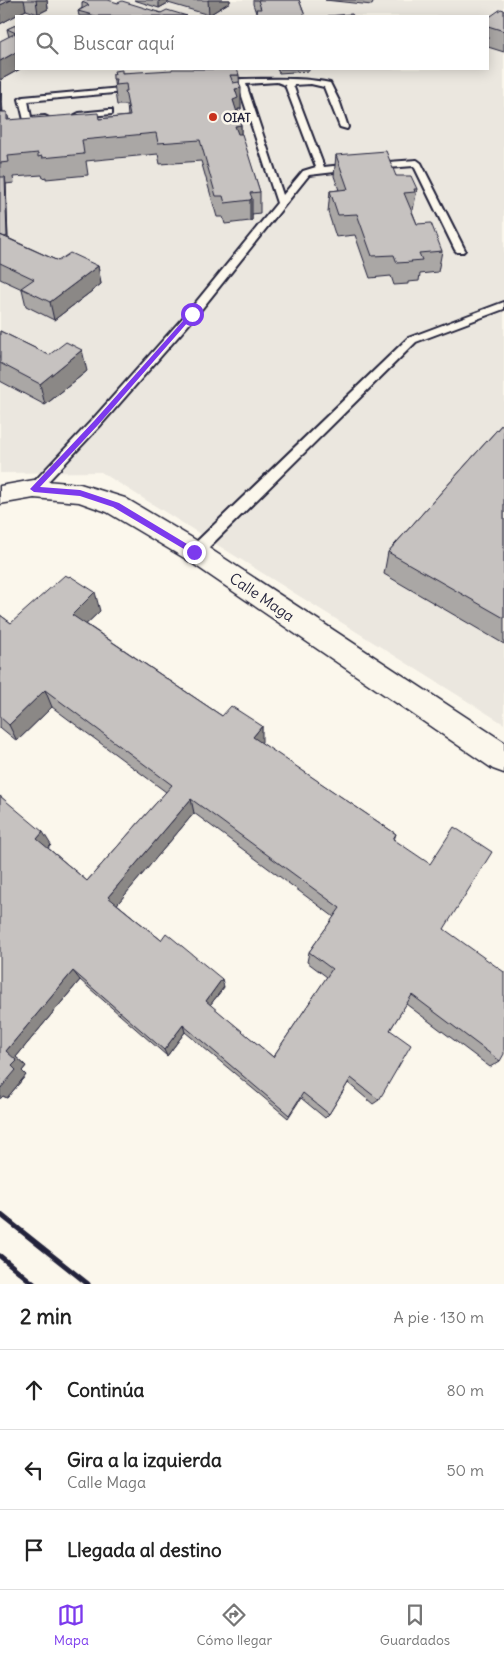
<!DOCTYPE html>
<html lang="es">
<head>
<meta charset="utf-8">
<style>
  body { margin:0; font-family:Delius,sans-serif; background:#f2f2f2; color:#222 }
  .stop { position:absolute; width:15px; height:15px; margin:-11px; border:4px solid #7c3aed; border-radius:50%; background:#fff }
  .stop.end { background:#7c3aed; border-color:#fff; box-shadow:0 1px 5px #0008 }
  .list { margin:0; padding:0; list-style:none }
  h2 { display:flex; justify-content:space-between; align-items:center; height:65px; margin:0; padding:0 20px; font-size:21px }
  h2 small { font-size:16px; font-weight:400; color:#767676 }
  .list li { display:grid; grid-template-columns:32px 1fr auto; gap:15px; align-items:center; box-sizing:border-box; height:80px; padding:0 20px; border-top:1px solid #e0e0e0 }
  .list b { display:block; font-size:19px; white-space:nowrap }
  .list p { margin:0; font-size:16px; white-space:nowrap; color:#767676 }
  .list em { font-size:16px; font-style:normal; color:#767676 }
  .icon { flex:none; width:28px; height:28px; fill:none; stroke:currentColor; stroke-width:2; stroke-linecap:round; stroke-linejoin:round }
  .map { position:relative; flex:none; width:504px; height:1284px; overflow:hidden }
  .search { position:absolute; background:#fff; box-shadow:0 2px 12px #0003; left:15px; right:15px; top:15px; height:55px; display:flex; align-items:center; gap:12px; box-sizing:border-box; padding:0 18px; border-radius:0px; color:#767676; font-size:19px }
  .sheet { height:305px; background:#fff }
  nav { display:flex; justify-content:space-around; align-items:center; box-sizing:border-box; height:70px; border-top:1px solid #e0e0e0; background:#fff; font-size:14px; color:#767676 }
  nav a { display:grid; justify-items:center; gap:2px }
  nav .on { color:#7c3aed }
  .map>svg:first-child { display:block }
  .built { fill:#ebe7df; fill-rule:evenodd }
  .lines { fill:none; stroke-linecap:round; stroke-linejoin:round }
  .service-casing { stroke:#22223b; stroke-width:4 }
  .minor-casing { stroke:#22223b; stroke-width:3 }
  .service { fill:#fbf7ec; fill-rule:evenodd }
  .minor { fill:#fbf7ec; fill-rule:evenodd }
  .rail { stroke:#22223b; stroke-width:5 }
  .wall { fill:#aaa7a5; stroke:#22223b; fill-rule:evenodd }
  .shaded-wall { fill:#8b8886; stroke:#22223b }
  .building { fill:#c6c2c0; stroke:#22223b; fill-rule:evenodd }
  .route { fill:#7c3aed }
  .poi-dot { fill:#c8321e; stroke:#fbf7ec; stroke-width:2 }
  .labels { text-anchor:middle; dominant-baseline:central; stroke-width:5; stroke-linejoin:round; paint-order:stroke }
  .far-poi-label { font-size:12px; font-weight:bold; fill:#22223b; stroke:#fbf7ec; text-anchor:start }
  .street-label { font-size:15px; fill:#22223b; stroke:#fbf7ec }
</style>
</head>
<body>
<div class="map">
<svg width="504" height="1284" viewBox="0 0 504 1284">
  <rect width="100%" height="100%" fill="#fbf7ec"/>
  <filter id="ink" filterUnits="userSpaceOnUse"><feTurbulence type="fractalNoise" baseFrequency=".02" numOctaves="2"/><feDisplacementMap in="SourceGraphic" scale="10" xChannelSelector="R" yChannelSelector="G"/><feConvolveMatrix kernelMatrix="1 2 1 2 8 2 1 2 1" color-interpolation-filters="sRGB"/></filter>
  <g filter="url(#ink)">
    <!-- built -->
    <path class="built" d="M0,0H504V724L101,472L0,473ZM16,16H488V69H16Z"/>
    <g class="lines">
      <defs>
        <path id="service" d="M220,76C228,75 236,80 243,79C272,79 302,77 330,83L340,103L348,127L347,129L340,127L324,87L311,84L293,85L324,167L352,164L356,167L352,170L309,175L196,316L100,426L38,492H30L28,489L30,486L92,420L188,312L277,203L238,84L220,80ZM277,82L285,85L316,167L303,171L283,195L246,84Z
          M132,87L136,89L135,91L28,101L31,117L45,116L49,118C44,122 29,124 24,120L19,99L23,97Z
          M109,110H112V114L79,117L75,115L79,113Z
          M417,160L421,163L465,250L463,252H457L455,250L414,166L374,169L370,166L374,163Z
          M504,302V309L416,342L200,556H190L189,552L190,548L408,338Z"/>
        <path id="minor" d="M34,480L80,484L125,498L204,545L504,742V773L493,769L186,559L107,512L79,502L34,498L0,504V486Z"/>
      </defs>
      <!-- service casing -->
      <use href="#service" class="service-casing"/>
      <!-- minor casing -->
      <use href="#minor" class="minor-casing"/>
      <!-- service -->
      <use href="#service" class="service"/>
      <!-- minor -->
      <use href="#minor" class="minor"/>
      <!-- rail -->
      <path class="rail" d="M0,1214L88,1284
        M0,1256L34,1284"/>
    </g>
    <!-- wall -->
    <path class="wall" d="M0,0H47L48,9L38,14L26,10L0,24Z
      M134,0H230V2L209,15L168,3L159,8Z
      M253,0H299L305,16H256V13L253,4Z
      M325,0H374L372,5Z
      M82,2L118,3L161,13L187,16H79L78,11L82,8Z
      M504,10V52L488,47V18Z
      M16,25V69H20L0,80L9,37L7,29Z
      M277,69H309V71L279,73Z
      M122,73L239,75L241,109H238V115L241,125V134L260,192V213L252,214V220L250,221L225,224L223,217H217L201,161L160,164L158,154L86,161L88,175L46,179V177L43,178L42,175L13,177L14,183L6,184L8,238L58,261L98,266L101,284L54,320L26,306L22,289L0,279V81L1,87L3,112H7L9,120L99,119L128,116L127,105H117L116,99L113,74Z
      M336,155L396,176L417,189L413,210H412V211L417,224L442,251L438,272L420,274L419,281L408,282V284L394,285L391,276L370,278L355,235L336,237L328,212L330,191L339,190L334,176Z
      M0,331L49,355L87,371L45,405L0,381Z
      M504,422V644L384,574L388,552Z
      M100,611L86,624L222,716L262,726L261,743L396,834L394,840L444,929L500,1061L490,1067L406,1004L390,1030L379,1100L373,1104L348,1083L329,1114L325,1118L301,1098L288,1118L185,1032L167,1056L80,980L16,1057L26,1066L22,1071L26,1075L7,1098L3,1096L0,796L51,845L48,848L87,881L166,792L52,707L17,741L1,728L0,729V615L11,623ZM194,813L334,917L309,952L307,962L327,977L273,1057L210,1005L224,987L161,940L117,904Z"/>
    <!-- shaded-wall -->
    <path class="shaded-wall" d="M11,0H24L26,10L0,24V5Z
      M36,0H47L48,9L38,14Z
      M159,0H168V3L159,8Z
      M208,0H230V2L209,15Z
      M16,52V69H20L0,80V61Z
      M0,81L1,87L4,133L2,126Z
      M241,88V109H238V119L233,100L235,89Z
      M241,125V146L235,126Z
      M5,177L6,184L8,243L0,240Z
      M252,198V220L250,221V200Z
      M98,266L101,284L54,320L50,302Z
      M82,350L87,371L45,405L40,384Z
      M95,592L100,611L77,633L72,615Z
      M45,690L52,707L17,741L9,725Z
      M262,726V742L253,753V737Z
      M191,799L194,813L114,908L108,897Z
      M43,832L51,845L45,852L37,839Z
      M73,971L80,980L16,1057L26,1066L22,1071L26,1075L7,1098L3,1096L0,1099V1089L6,1051Z
      M222,979L224,987L207,1009L206,1001Z
      M183,1025L185,1032L167,1056L164,1050Z"/>
    <!-- building -->
    <path class="building" d="M0,0H11L0,5Z
      M86,0H108L118,3L122,1L161,13L167,10L187,16H96L78,11L89,5L82,2Z
      M258,0H299L305,16H258L256,9H261Z
      M501,9L504,10V31L488,26V18Z
      M352,14L353,16H328Z
      M16,25V33L7,29Z
      M16,33V52L0,61V41Z
      M172,69H237L239,75H230L233,83L239,82L241,88L235,89L238,98L233,100L241,125L235,126L238,134H242L260,192L250,193L252,198L250,200L225,203L223,196H216L200,140L158,143L156,133L82,140L84,154L42,158V156L38,157V153L8,156L9,162L0,163V112H7V120L98,113L99,119L130,116L125,91H127L126,84L115,85L116,79H113V74H115L114,71L122,70V73L172,70Z
      M0,84L1,112H0Z
      M386,151L396,176H411L417,189H414L415,192L404,193L417,224L431,223L442,251L419,253L422,260L411,261L412,262L397,263L394,255L372,256L357,214L338,215L330,191L348,189L336,155Z
      M0,177H5L7,236L5,237L0,235Z
      M0,235L58,261L70,253L98,266L50,302L21,288L34,279L0,263Z
      M0,331L49,355L66,342L82,350L40,384L0,363Z
      M504,422V618L388,552Z
      M65,575L69,577L70,576L95,592L72,615L222,716L231,706L262,726L253,737L396,834L393,839L430,864L454,827L492,852L444,929L504,972V1054L500,1061L412,995L390,1030L411,1045L379,1100L351,1078L329,1114L303,1093L289,1115L183,1025L164,1050L73,971L6,1051L17,1061L12,1066L16,1070L0,1089V796L43,832L37,839L87,881L172,785L45,690L9,725L0,717V615L11,623ZM191,799L340,908L309,952L332,969L273,1057L206,1001L222,979L166,933L161,940L108,897Z"/>
  </g>
  <!-- route -->
  <path class="route" d="M190,313L195,314L98,425L40,487L80,490L119,503L197,550L198,552L194,555L113,507L80,496L34,492L30,489L94,421Z"/>
  <!-- markers -->
  <circle class="poi-dot" cx="213" cy="117" r="5"/>
  <g class="labels">
    <!-- far-poi labels -->
    <g class="far-poi-label">
      <text x="223" y="117">OIAT</text>
    </g>
    <!-- street labels -->
    <g class="street-label">
      <text transform="translate(262 597) rotate(34)">Calle Maga</text>
    </g>
  </g>
</svg>
<div class="stop" style="left:192px;top:314px"></div>
<div class="stop end" style="left:194px;top:552px"></div>
<div class="search"><svg class="icon" aria-label="search" viewBox="0 0 24 24"><circle cx="10" cy="10" r="6"/><path d="M15 15l6 6"/></svg>Buscar aquí</div>
</div>
<section class="sheet">
<h2>2 min<small>A pie · 130 m</small></h2>
<ul class="list">
<li><svg class="icon" aria-label="ahead" viewBox="0 0 24 24"><path d="M12 20V5M6 11l6-6 6 6"/></svg><div><b>Continúa</b></div><em>80 m</em></li>
<li><svg class="icon" aria-label="left" viewBox="0 0 24 24"><path d="M17 20v-9H6M10 6l-5 5 5 5"/></svg><div><b>Gira a la izquierda</b><p>Calle Maga</p></div><em>50 m</em></li>
<li><svg class="icon" aria-label="arrive" viewBox="0 0 24 24"><path d="M6 21V4h12l-3 4 3 4H6"/></svg><div><b>Llegada al destino</b></div></li>
</ul>
</section>
<nav>
<a class="on"><svg class="icon" aria-label="map" viewBox="0 0 24 24"><path d="M3 6l6-2 6 2 6-2v14l-6 2-6-2-6 2zM9 4v14M15 6v14"/></svg>Mapa</a>
<a><svg class="icon" aria-label="directions" viewBox="0 0 24 24"><path d="M12 3l9 9-9 9-9-9zM9 14v-3h6M13 9l2 2-2 2"/></svg>Cómo llegar</a>
<a><svg class="icon" aria-label="saved" viewBox="0 0 24 24"><path d="M7 4h10v16l-5-4-5 4z"/></svg>Guardados</a>
</nav>
</body>
</html>
